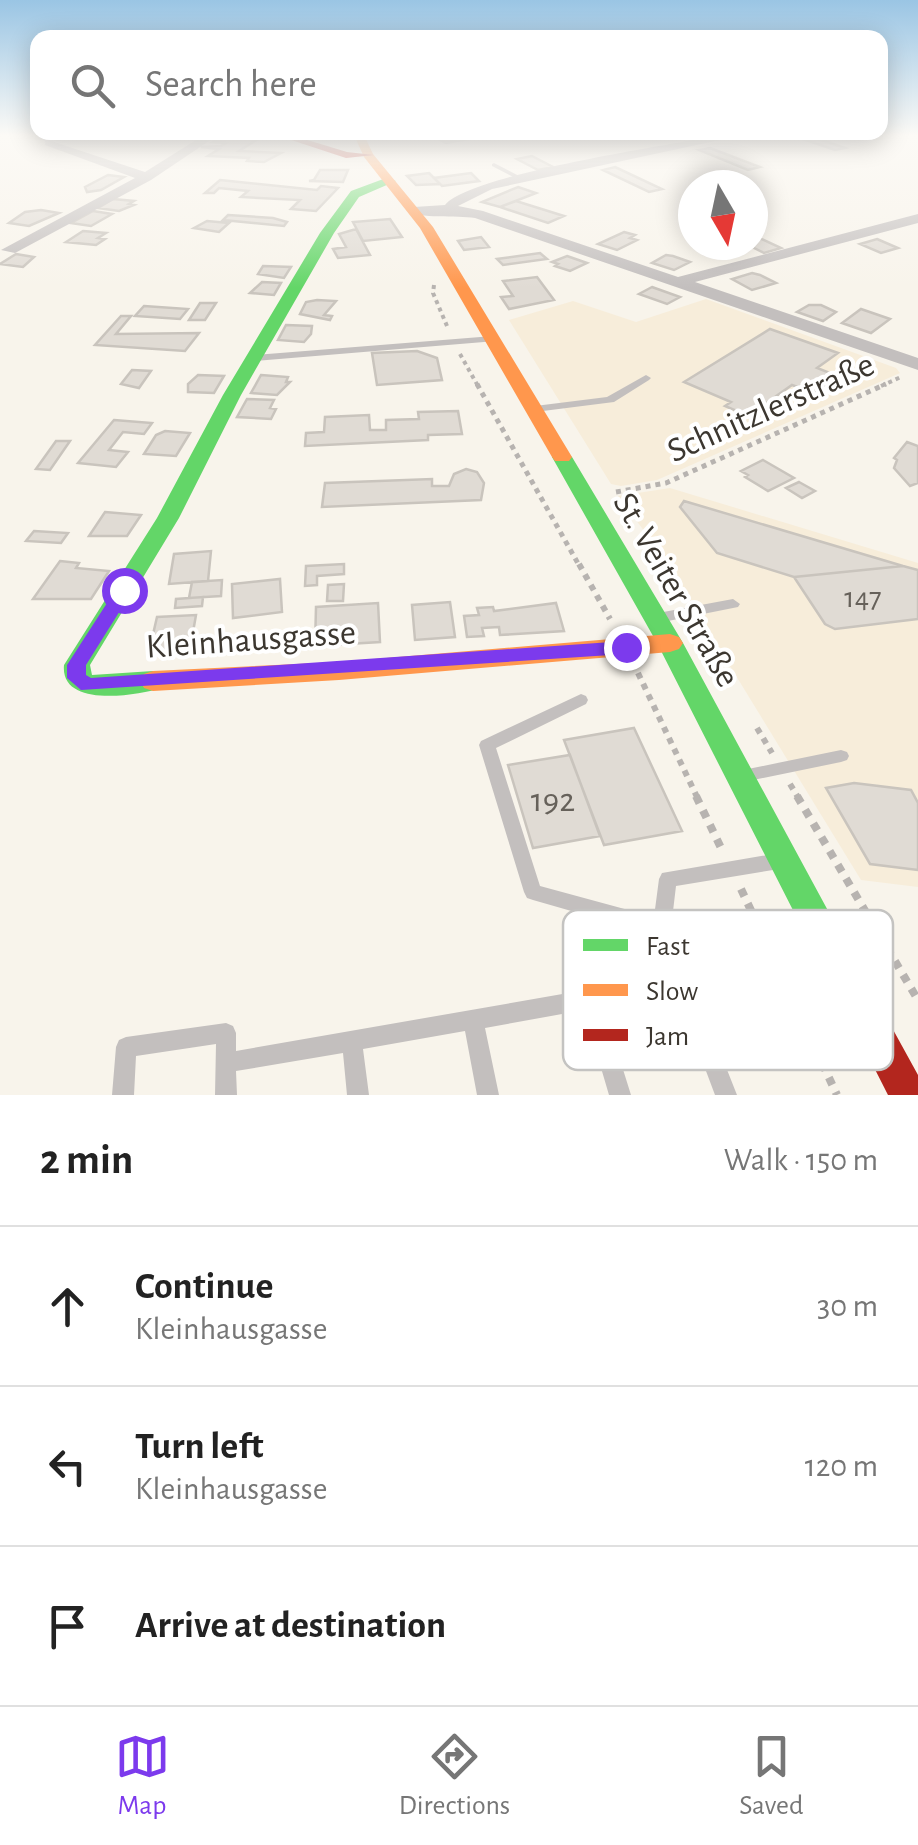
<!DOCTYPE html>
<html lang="en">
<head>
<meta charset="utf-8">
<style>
  body { margin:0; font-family:"Alegreya Sans",sans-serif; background:#f2f2f2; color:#222 }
  .compass { position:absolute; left:678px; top:170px; width:90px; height:90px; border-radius:50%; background:#fff; box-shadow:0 5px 25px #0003; rotate:171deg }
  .stop { position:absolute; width:30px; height:30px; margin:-22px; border:8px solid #7c3aed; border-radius:50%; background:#fff }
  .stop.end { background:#7c3aed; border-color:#fff; box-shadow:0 2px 10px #0008 }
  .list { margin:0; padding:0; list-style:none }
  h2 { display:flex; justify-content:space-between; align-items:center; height:130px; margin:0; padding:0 40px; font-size:42px }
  h2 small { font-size:32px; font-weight:400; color:#767676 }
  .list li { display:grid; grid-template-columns:65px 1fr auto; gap:30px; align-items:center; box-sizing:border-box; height:160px; padding:0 40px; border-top:2px solid #e0e0e0 }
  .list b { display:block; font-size:38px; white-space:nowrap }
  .list p { margin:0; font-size:32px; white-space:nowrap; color:#767676 }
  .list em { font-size:32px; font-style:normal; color:#767676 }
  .icon { flex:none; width:55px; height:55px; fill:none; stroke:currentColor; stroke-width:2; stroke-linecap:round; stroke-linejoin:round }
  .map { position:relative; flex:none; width:918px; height:1095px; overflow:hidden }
  .search { position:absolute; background:#fff; box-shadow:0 5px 25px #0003; left:30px; right:30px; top:30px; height:110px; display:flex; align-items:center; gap:25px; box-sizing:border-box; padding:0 35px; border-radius:20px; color:#767676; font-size:38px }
  .sheet { height:610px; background:#fff }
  nav { display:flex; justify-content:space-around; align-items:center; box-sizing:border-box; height:140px; border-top:2px solid #e0e0e0; background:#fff; font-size:28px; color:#767676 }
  nav a { display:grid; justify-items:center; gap:5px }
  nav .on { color:#7c3aed }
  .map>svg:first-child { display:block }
  .built { fill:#f7edda }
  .building { fill:#e0dbd4; stroke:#c9c4bd; stroke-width:2.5 }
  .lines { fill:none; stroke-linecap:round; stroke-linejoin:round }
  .path-far3 { stroke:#b7b3b0; stroke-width:4; stroke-dasharray:4 4; stroke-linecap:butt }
  .path-far2 { stroke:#b7b3b0; stroke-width:5; stroke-dasharray:5 5; stroke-linecap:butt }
  .path-far1 { stroke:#b7b3b0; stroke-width:6; stroke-dasharray:6 6; stroke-linecap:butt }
  .path { stroke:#b7b3b0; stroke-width:8; stroke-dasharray:8 8; stroke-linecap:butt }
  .lane { fill:#c3bfbe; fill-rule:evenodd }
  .street { fill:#c3bfbe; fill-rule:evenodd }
  .fast { fill:#63d668; fill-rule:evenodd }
  .slow { fill:#ff974d; fill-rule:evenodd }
  .jam { fill:#b3261e; fill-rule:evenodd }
  .route { fill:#7c3aed }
  .labels { text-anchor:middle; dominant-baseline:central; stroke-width:8; stroke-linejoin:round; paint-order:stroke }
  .number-label { font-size:30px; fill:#66615a }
  .street-label { font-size:35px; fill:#3c3730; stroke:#fff }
  .near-number-label { font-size:35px; fill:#66615a }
  .key { fill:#fff; stroke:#c4c3c1; stroke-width:2.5 }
  .key-label { font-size:28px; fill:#3c3730 }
</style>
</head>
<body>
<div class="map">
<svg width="918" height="1095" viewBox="0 0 918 1095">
  <rect width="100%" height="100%" fill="#f8f4eb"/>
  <!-- built -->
  <path class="built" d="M706,299L896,368L900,373L657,480L621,486L611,484L509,320L573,301L636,322Z
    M670,488L918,563V887L861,880L662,555L618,496Z"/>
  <!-- building -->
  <path class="building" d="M225,135L261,137L239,151L281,153L264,162L247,161L249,158L208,156L219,149L201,147L221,146L226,143L213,142Z
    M397,135H490L446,143L431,135Z
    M791,135H807L845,148L835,150Z
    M710,148L760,167L748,170L699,150Z
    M532,156L553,167L538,170L517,159Z
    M615,167L662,189L649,192L603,170Z
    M320,170H348L343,182L309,181L314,180Z
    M429,173L440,184L416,185L407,176Z
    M471,173L479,181L442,186L434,178Z
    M108,175L124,177L101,190L87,192L85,187Z
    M220,180L317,190L321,186L338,188L316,211L291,209L300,200L241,197L248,191L219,188L214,193H205Z
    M518,187L536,193L500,207L482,202Z
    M113,199L134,201L129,204L134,205L119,211L98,208Z
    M516,201L564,216L548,223L500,207Z
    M41,210L59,213L29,226L9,223L25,212Z
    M93,211L112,214L91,226L71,223Z
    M228,215L273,218L287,222L284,226L223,220Z
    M390,219L402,237L363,241L353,222Z
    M207,221L229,223L219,232L194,228Z
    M356,229L370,255L338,258L333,249L346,247L339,234Z
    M83,231L106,233L98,238L105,239L96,245L66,242Z
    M624,232L635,235L630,238L637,240L617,250L598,244Z
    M753,236H755L781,248L764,253L748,245H753Z
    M481,237L489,247L464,250L458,241Z
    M877,239L898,248L881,253L860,244Z
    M540,253L547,259L503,265L497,259Z
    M16,254L34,257L23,267L0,264Z
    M666,255L673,256L690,262L674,270L652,263Z
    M567,256L587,263L570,271L555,266L558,264L552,262Z
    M263,266L291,267L284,278L258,274Z
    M752,273L760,275L776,283L752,290L732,279Z
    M537,277L554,300L509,309L501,297L513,296L503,281Z
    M262,282L281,283L274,295L250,293Z
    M652,287L680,297L667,304L639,294Z
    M317,300L336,301L324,315L332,316L330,320L300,314L306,302Z
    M200,303H216L205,320H189Z
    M809,305H821L836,312L823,321L797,312Z
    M144,306L188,309L180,319L135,316Z
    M861,309L890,319L871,333L842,323Z
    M121,316H131L116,334L199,333L185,351L95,345Z
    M286,325L312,326L311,334L304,342L278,340Z
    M770,329L838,353L817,368L848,380L836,389L825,385L814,393L792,385L748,416L725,406L731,402L684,382Z
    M417,351L437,358L442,380L377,385L372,353Z
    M132,370L151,371L139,388L121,384Z
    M198,375L224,376L214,393L188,392V384Z
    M261,375L288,377L286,382H290L277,395L251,393Z
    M247,399L274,400L270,408L276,409L271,419L237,417Z
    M458,411L462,434L428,435V440L305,446L306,433L324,432L325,417L369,415L370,430H386V420L419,419L418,412Z
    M114,420L152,423L144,434L123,432L109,450L128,452L116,467L78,463Z
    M165,431L190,433L176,456L144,454L156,435Z
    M56,441H70L50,470L36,469Z
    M907,442L918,446V483L910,486L894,468L897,460L894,458Z
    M763,460L794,478L768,491L745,477L748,475L741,471Z
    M466,469L477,472L484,483L481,500L322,507L325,483L432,479V486H449L454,474Z
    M799,482L815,491L802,498L786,488Z
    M684,501L903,566L794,577L717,553L680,507Z
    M105,512L141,515L127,536H89Z
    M34,531L68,533L61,543L26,541Z
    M211,551L208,581L169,584L174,554Z
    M60,561L79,563L76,568L109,571L91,599H33Z
    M344,564V574L317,576V585L305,586L306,566Z
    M903,566L918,570V619L835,629L825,624L794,577Z
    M280,579L282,612L233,618L232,584Z
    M222,580L221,596L189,598L192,582Z
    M344,584L343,601H327L328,585Z
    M203,597L202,606L175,608L176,599Z
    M450,602L455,637L415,640L412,605Z
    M378,603L380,642L315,646L316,607Z
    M556,603L564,631L500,635L499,627L482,628L484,636L467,637L464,616L479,615L477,608L493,607L494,611Z
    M196,615L190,649L149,652L157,617Z
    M634,728L682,831L604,845L564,740Z
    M570,755L600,836L533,848L508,765Z
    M854,783L911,790L918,803V870L870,864L826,788Z"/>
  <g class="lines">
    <!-- path-far3 -->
    <path class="path-far3" d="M434,285L433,293L447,326
      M460,354L478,386
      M881,386L901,377"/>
    <!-- path-far2 -->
    <path class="path-far2" d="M477,384L580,567
      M616,492L666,483L886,384"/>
    <!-- path-far1 -->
    <path class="path-far1" d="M579,564L610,619
      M638,673L698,799
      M757,728L772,753
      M790,784L799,799"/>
    <!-- path -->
    <path class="path" d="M696,796L723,852
      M797,796L918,1000
      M741,889L837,1095"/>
    <!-- lane -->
    <path class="lane" d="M494,163L523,178L524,179L519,180L492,166V164Z
      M493,336L498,339L496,341L255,361L250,358L255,355Z
      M646,375L651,378L649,380L614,402L535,412L530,409L535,406L607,397Z
      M733,599L740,604L738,607L658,623L653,621L651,618L653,615L658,613Z
      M581,694L586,696L588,700L586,704L496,748L540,886L654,917L659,879L662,873L773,854L779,857L782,862L779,867L773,870L676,886L671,928L737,1095H715L655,935L533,900L527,898L524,892L479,745L481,741Z
      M841,750L847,752L849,756L847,760L841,762L748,781L742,780L740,775L742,770L748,769Z
      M591,989L598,992L601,999L631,1095H609L584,1010L485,1028L499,1095H477L465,1031L363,1049L369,1095H347L343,1053L236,1071L237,1095H215L216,1044L136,1056L134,1095H112L116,1047L119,1040L126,1037L226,1023L233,1026L236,1033V1051Z"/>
    <!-- street -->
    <path class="street" d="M204,135H218L151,180L15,253L1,250L135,178L45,145V139L145,172Z
      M721,135H743L492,189L458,206L483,211L678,277L918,214V223L695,282L918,358V370L475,218C457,215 419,219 407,211L414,207L445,205C470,174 671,145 721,135Z"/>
    <!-- fast -->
    <path class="fast" d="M386,178L396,181L359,197L334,233L241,395L179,518L90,665L92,675L153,671L162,674L166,681L162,688C135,696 60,708 64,665L157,518L223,395L320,233L351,191Z
      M562,451L572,457L683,643L852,955L857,967L852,979L840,983L828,979L657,643L552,457Z"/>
    <!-- slow -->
    <path class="slow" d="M354,135H364L373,154L433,227L572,457L569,461H555L552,457L420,228L364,157Z
      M670,634L679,637L683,643L679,649L670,652L339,680L153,691L144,688L140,681L144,674L153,671L339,662Z"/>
    <!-- jam -->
    <path class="jam" d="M276,135H291L347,152L374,155L346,158Z
      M840,951L852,955L918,1075V1095H888L823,967L828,955Z"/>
  </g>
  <!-- sky -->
  <linearGradient id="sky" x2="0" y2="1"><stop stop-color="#9ac5e4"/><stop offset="0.47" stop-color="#fcfaf6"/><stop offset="1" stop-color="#fcfaf6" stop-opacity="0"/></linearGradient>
  <rect width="918" height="288" fill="url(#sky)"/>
  <!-- route -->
  <path class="route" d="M124,585L133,590L86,665V675L91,678L626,641L635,647L626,654L81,690L67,678V665L118,586Z"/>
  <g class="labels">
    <!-- number labels -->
    <g class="number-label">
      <text x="863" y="598">147</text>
    </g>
    <!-- street labels -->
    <g class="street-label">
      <text transform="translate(771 408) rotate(-24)">Schnitzlerstraße</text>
      <text transform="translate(676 590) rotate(60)">St. Veiter Straße</text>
      <text transform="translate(251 640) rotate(-4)">Kleinhausgasse</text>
    </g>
    <!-- near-number labels -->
    <g class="near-number-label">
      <text x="553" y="800">192</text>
    </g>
  </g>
  <!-- legend -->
  <rect x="563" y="910" width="330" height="160" rx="15" class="key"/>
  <rect x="583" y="939" width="45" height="12" fill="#63d668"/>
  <rect x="583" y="984" width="45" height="12" fill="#ff974d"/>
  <rect x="583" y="1029" width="45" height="12" fill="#b3261e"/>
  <g class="key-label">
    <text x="646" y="955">Fast</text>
    <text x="646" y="1000">Slow</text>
    <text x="646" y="1045">Jam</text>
  </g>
</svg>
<svg class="compass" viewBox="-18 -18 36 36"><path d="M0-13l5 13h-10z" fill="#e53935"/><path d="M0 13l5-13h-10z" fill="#767676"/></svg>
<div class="stop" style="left:124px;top:590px"></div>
<div class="stop end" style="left:626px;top:647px"></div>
<div class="search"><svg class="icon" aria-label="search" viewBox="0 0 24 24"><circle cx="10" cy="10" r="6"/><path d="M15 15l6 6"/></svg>Search here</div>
</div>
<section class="sheet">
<h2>2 min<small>Walk · 150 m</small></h2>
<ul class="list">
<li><svg class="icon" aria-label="ahead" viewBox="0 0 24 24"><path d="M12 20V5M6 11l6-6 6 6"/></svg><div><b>Continue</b><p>Kleinhausgasse</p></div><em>30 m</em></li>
<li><svg class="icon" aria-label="left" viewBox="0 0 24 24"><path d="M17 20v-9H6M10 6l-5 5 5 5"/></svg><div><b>Turn left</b><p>Kleinhausgasse</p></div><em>120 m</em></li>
<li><svg class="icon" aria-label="arrive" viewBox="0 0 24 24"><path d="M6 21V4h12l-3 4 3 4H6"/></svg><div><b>Arrive at destination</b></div></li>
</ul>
</section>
<nav>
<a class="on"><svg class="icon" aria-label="map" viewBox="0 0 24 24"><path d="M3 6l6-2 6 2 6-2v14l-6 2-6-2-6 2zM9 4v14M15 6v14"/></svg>Map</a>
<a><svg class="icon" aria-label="directions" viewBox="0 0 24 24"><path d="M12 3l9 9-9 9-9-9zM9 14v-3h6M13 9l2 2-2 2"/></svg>Directions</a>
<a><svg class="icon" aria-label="saved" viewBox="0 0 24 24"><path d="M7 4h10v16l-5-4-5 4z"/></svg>Saved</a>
</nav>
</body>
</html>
